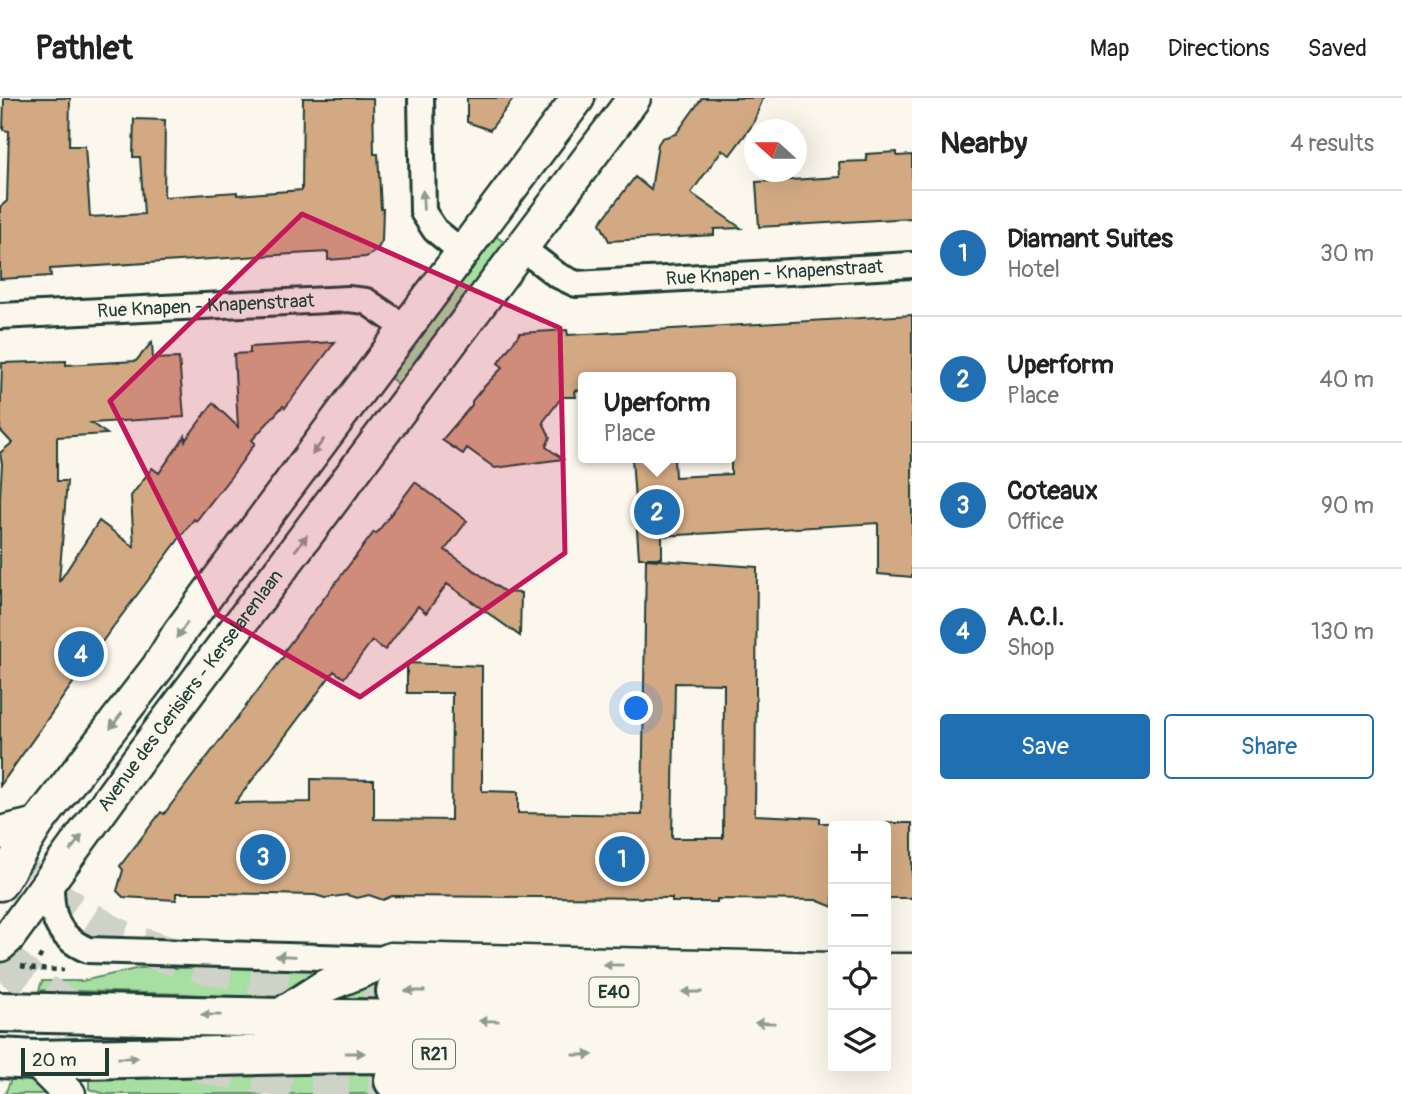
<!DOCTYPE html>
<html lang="en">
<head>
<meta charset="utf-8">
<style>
  body { margin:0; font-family:Pangolin,sans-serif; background:#f2f2f2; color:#222 }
  .controls { position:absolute; right:21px; bottom:21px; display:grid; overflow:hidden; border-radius:7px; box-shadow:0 7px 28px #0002 }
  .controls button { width:63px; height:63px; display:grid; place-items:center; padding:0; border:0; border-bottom:2px solid #e0e0e0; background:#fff; color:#222; font:35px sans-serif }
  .compass { position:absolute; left:744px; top:21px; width:63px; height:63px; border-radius:50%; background:#fff; box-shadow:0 7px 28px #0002; rotate:291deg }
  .scale { position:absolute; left:21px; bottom:18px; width:88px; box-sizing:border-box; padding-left:7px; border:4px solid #1f3d34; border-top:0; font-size:19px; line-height:24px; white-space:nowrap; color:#1f3d34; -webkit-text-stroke:5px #fbf7ec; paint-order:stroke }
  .you { position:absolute; left:637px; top:611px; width:24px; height:24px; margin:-18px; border:5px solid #fff; border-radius:50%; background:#1a73e8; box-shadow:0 0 0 10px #1a73e833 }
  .badge { display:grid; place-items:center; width:46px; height:46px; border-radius:50%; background:#1f6fb2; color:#fff; font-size:23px; font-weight:700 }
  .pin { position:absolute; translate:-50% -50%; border:4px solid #fff; box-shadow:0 2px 7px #0006 }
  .popup { position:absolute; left:578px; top:274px; width:158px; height:91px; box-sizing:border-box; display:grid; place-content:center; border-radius:7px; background:#fff; filter:drop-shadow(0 2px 5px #0005); font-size:23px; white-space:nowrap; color:#767676 }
  .popup b { font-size:26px; color:#222 }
  .popup::after { content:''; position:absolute; left:50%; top:100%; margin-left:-14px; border:14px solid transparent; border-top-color:#fff }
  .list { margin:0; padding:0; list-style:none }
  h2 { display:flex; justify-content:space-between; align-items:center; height:91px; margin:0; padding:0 28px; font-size:30px }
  h2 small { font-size:23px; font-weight:400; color:#767676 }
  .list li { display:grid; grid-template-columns:46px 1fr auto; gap:21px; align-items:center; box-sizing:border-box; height:126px; padding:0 28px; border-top:2px solid #e0e0e0 }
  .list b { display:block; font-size:26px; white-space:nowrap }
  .list p { margin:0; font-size:23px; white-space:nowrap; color:#767676 }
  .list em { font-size:23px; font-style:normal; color:#767676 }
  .actions { display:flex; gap:14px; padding:21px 28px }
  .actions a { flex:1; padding:16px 0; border:2px solid #1f6fb2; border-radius:7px; text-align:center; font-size:24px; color:#1f6fb2 }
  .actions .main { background:#1f6fb2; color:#fff }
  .icon { flex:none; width:38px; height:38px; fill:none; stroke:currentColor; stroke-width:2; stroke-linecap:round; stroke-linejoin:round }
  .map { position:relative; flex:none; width:912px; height:996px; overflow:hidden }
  header { display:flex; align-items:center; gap:42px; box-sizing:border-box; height:98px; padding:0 35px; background:#fff; border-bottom:2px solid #e0e0e0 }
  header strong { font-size:33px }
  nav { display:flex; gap:38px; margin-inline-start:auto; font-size:24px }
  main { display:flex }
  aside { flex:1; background:#fff }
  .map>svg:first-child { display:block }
  .green { fill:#a7dea2; stroke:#638e6b; stroke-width:2 }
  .building { fill:#d2a983; stroke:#1f3d34; stroke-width:2; fill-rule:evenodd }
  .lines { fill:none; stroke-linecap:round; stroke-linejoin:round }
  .trunk-tunnel { stroke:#cfd2c7; stroke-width:38; stroke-dasharray:38 19; stroke-linecap:butt }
  .minor-casing { stroke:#1f3d34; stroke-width:30 }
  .tertiary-casing { stroke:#1f3d34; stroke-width:37 }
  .primary-casing { stroke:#1f3d34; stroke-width:44 }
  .trunk-casing { stroke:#1f3d34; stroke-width:44 }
  .path { stroke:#1f3d34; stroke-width:4.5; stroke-dasharray:5 5; stroke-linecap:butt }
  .minor { stroke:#fbf7ec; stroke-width:24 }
  .tertiary { stroke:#fbf7ec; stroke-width:32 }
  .primary { stroke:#fbf7ec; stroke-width:38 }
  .trunk { stroke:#fbf7ec; stroke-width:38 }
  .oneway { fill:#8d9a90 }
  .marked { fill:#c2185b; fill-opacity:0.2; stroke:#c2185b; stroke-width:5; stroke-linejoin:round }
  .labels { text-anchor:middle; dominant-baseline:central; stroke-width:6; stroke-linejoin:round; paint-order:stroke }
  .shield { fill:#fbf7ec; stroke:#61756b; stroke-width:2 }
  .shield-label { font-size:18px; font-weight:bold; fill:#1f3d34 }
  .street-label { font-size:19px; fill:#1f3d34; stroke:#fbf7ec }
</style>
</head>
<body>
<header>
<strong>Pathlet</strong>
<nav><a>Map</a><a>Directions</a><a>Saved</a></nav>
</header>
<main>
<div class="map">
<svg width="912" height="996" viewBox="0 0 912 996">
  <rect width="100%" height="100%" fill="#fbf7ec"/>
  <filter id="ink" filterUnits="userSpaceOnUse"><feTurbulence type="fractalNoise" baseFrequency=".0143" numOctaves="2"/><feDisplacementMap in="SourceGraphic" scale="14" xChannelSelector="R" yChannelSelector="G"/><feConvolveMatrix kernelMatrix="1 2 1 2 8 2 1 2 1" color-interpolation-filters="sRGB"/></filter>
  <g filter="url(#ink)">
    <!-- green -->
    <path class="green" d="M494,137L511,149L404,291L388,278Z
      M140,870H329L282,900L273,902L187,896L39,892L42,883H82Z
      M395,880V906L323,905L359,885Z
      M395,972L393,996H105L89,991V980L93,977Z
      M13,976L28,981L46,996H5Z"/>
    <!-- building -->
    <path class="building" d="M4,0H70L69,48H85L90,119L144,116L140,59H133L134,21L165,22L164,99L237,94V97L302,92L303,0H373L374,56H378L381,111H383L382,143L377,152L366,159L328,162V154L293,156L50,171L51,178L0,181V109L7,103L9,33L3,32Z
      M467,0H514L490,32L467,24Z
      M702,0H763L753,26L730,57L722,52L691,95L741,130L714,131V137L609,143L600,125L635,79L651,92L658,46L662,40L676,36Z
      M897,54V58L912,57V120L759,129L756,84L840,79L839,64L867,63L866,56Z
      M912,217V479L878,476V425L662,438V460H639L632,360H674L675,379L731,376V279H584V292L575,293L576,299H562L543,324L550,339L546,349L563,361L495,370L467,350L463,356L442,342L472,307V303L481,292L503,269L498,265L520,235L567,232L568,237Z
      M152,244L153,261L179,260L184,319L91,325L107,336L57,339V383H67L59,484L99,423L134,449L131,398L152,370L159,375L185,338V343L213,305L238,329L234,256L250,255V249L335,244L285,310L283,308L252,342L255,345L233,376L196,423L194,421L107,537L0,688V399L2,366L0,355L12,345L0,332L2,265L66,263V267L136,263Z
      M415,384L467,423L445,452L505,494L521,495L520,538L447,486L426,515L418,508L385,552L372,543L344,580L334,573L235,705L311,704V681L374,682V721L451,722L452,595H407V565L482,568V693L518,694V715L642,717L646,461L757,469L755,717L820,720V725H833V809L816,802L717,801V804H672V800L392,798L383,802L369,797L357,800L347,797L325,800L315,797L215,795H176V802L123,799L117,793L123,772L120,768L161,714L164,716L284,558L282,556L374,434L376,436ZM675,585L724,586L723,740H672Z
      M886,725H912V800H886Z"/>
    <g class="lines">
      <!-- trunk-tunnel -->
      <path class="trunk-tunnel" d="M0,753C20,777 48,797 74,813C89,822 104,833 120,840C206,876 303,883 396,893
        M0,859L42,894L109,935L166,957L220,970L302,984L394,982"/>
      <defs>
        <g id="minor">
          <path d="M421,0L423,114L435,132L462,154"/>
          <path id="s1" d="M522,150L557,177L576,186L912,167"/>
          <path id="s2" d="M0,218L348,201L366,203L404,229"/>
          <path d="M51,779C50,814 54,838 88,852L386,861"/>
        </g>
        <g id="tertiary">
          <path d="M0,735L37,726"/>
          <path d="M0,786L37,726L158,569L179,535C311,356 444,178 578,0"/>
          <path id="s3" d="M0,847L8,840L143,655L634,0"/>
          <path d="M886,872H912"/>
          <path d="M279,918L325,888L391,861L833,871"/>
          <path d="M35,962L69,996"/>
        </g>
        <path id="primary" d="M0,914L333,921L833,926
          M886,927L912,928
          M886,959H912
          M0,960L35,962L349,955L833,959"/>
        <path id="trunk" d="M396,893L833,895
          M886,895H912
          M394,982L912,990"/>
      </defs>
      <!-- minor casing -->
      <use href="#minor" class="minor-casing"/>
      <!-- tertiary casing -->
      <use href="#tertiary" class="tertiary-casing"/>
      <!-- primary casing -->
      <use href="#primary" class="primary-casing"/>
      <!-- trunk casing -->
      <use href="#trunk" class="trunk-casing"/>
      <!-- path -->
      <path class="path" d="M39,861L43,853
        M21,868L35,871L64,872"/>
      <!-- minor -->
      <use href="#minor" class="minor"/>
      <!-- tertiary -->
      <use href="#tertiary" class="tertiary"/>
      <!-- primary -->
      <use href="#primary" class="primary"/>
      <!-- trunk -->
      <use href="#trunk" class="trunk"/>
    </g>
    <!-- one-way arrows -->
    <defs><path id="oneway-solid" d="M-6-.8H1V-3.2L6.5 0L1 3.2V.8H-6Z" transform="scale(1.75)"/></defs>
    <g class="oneway">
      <use href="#oneway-solid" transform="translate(423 102) rotate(-92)"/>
      <use href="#oneway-solid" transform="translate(318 349) rotate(127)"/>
      <use href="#oneway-solid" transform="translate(301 445) rotate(-53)"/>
      <use href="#oneway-solid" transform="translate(182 532) rotate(125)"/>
      <use href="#oneway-solid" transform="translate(116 623) rotate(127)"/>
      <use href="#oneway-solid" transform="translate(76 745) rotate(-53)"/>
      <use href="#oneway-solid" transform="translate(286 858) rotate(-178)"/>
      <use href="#oneway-solid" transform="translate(613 867) rotate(-179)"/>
      <use href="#oneway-solid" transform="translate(415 893) rotate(-180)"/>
      <use href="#oneway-solid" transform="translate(692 894) rotate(-180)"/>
      <use href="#oneway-solid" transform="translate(211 917) rotate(-179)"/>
      <use href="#oneway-solid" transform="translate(489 923) rotate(-179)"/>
      <use href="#oneway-solid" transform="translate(765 925) rotate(-179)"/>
      <use href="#oneway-solid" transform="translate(355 955)"/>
      <use href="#oneway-solid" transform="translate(583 957)"/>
      <use href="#oneway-solid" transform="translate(128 960) rotate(-1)"/>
    </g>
  </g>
  <!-- marked area -->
  <path class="marked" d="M302,116L560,230L565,455L360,599L218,517L110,303Z"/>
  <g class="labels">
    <!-- shield labels -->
    <g class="shield">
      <rect x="589.5" y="879.5" width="49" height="29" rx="5"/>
      <rect x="413" y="941.5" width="42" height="29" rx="5"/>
    </g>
    <g class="shield-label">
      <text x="614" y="894">E40</text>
      <text x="434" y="956">R21</text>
    </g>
    <!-- street labels -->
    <g class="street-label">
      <text stroke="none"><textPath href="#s1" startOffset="264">Rue Knapen - Knapenstraat</textPath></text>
      <text stroke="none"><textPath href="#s2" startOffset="206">Rue Knapen - Knapenstraat</textPath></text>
      <text stroke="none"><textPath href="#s3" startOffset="318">Avenue des Cerisiers - Kerselarenlaan</textPath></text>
    </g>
  </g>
</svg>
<div class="controls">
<button>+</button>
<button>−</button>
<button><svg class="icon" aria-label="locate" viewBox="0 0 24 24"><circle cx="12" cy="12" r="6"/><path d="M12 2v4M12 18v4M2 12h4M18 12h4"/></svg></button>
<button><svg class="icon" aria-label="layers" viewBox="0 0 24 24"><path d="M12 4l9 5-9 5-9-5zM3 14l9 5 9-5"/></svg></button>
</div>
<svg class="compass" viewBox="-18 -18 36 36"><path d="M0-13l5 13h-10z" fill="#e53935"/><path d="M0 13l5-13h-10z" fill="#767676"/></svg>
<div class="scale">20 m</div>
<div class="you"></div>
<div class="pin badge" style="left:622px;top:761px">1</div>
<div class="pin badge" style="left:657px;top:414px">2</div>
<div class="popup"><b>Uperform</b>Place</div>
<div class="pin badge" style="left:263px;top:759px">3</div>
<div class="pin badge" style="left:81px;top:556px">4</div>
</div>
<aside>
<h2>Nearby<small>4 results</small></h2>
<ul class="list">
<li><span class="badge">1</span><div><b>Diamant Suites</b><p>Hotel</p></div><em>30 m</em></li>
<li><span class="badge">2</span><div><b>Uperform</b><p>Place</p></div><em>40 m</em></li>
<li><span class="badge">3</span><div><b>Coteaux</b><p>Office</p></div><em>90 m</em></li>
<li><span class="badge">4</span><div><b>A.C.I.</b><p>Shop</p></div><em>130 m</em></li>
</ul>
<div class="actions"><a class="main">Save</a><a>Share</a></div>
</aside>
</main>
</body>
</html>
